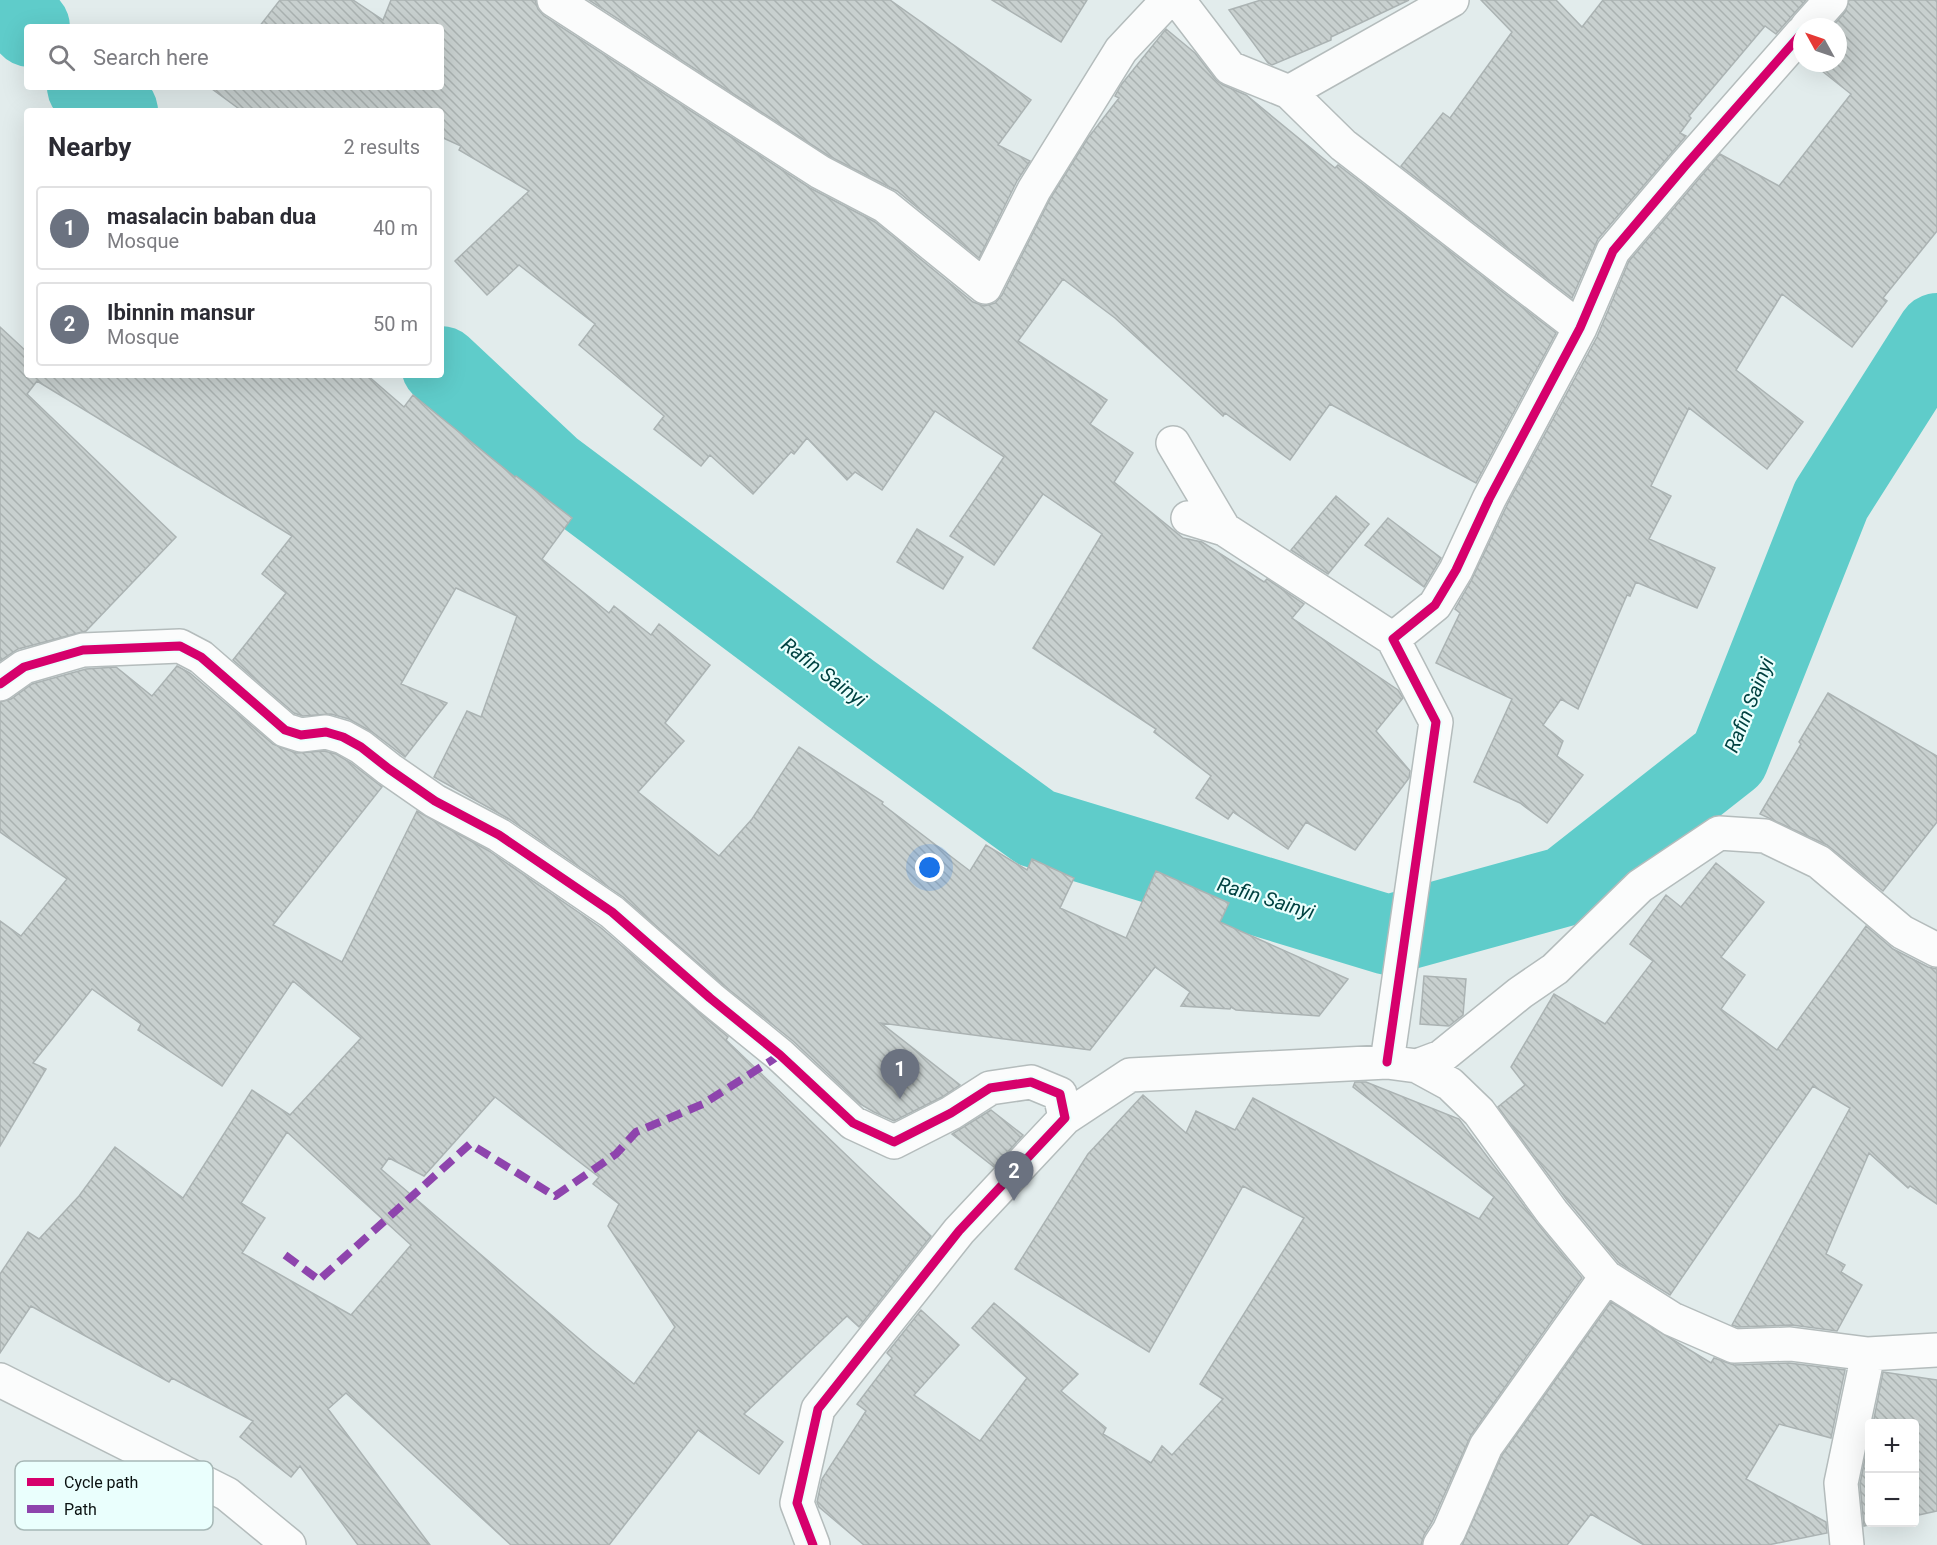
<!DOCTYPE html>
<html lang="en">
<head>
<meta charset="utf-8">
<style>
  body { margin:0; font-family:Roboto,sans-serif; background:#f7f7f7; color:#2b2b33 }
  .controls { position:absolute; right:18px; bottom:18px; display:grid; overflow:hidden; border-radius:6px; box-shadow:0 6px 24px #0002 }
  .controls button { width:54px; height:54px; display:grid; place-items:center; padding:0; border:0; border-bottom:2px solid #e1e1e2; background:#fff; color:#2b2b33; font:30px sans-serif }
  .compass { position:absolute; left:1793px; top:18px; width:54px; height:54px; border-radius:50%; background:#fff; box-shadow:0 6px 24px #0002; rotate:310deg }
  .you { position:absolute; left:930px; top:868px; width:21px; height:21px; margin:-15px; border:4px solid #fff; border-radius:50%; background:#1a73e8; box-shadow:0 0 0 9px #1a73e833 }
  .badge { display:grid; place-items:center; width:39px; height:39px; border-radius:50%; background:#db2777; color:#fff; font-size:20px; font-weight:700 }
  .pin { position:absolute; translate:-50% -50px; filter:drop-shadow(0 2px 3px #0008) }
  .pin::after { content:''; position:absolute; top:32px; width:21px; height:18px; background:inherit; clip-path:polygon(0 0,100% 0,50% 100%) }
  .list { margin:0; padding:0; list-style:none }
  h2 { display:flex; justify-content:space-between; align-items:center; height:78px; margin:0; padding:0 24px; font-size:26px }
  h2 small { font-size:20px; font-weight:400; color:#7c7c81 }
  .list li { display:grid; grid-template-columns:39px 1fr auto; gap:18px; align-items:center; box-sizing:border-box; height:84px; margin:0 12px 12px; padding:0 12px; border:2px solid #e1e1e2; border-radius:6px }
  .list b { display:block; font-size:22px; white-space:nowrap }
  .list p { margin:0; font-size:20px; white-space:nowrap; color:#7c7c81 }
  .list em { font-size:20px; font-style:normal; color:#7c7c81 }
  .icon { flex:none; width:33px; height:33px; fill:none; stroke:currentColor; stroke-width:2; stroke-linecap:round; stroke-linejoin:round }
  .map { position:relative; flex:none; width:1937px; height:1545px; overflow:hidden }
  .search { position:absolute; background:#fff; box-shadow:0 6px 24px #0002; left:24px; top:24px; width:420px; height:66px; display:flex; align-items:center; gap:15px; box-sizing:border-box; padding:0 21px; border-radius:6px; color:#7c7c81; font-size:22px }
  .panel { position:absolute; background:#fff; box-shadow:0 6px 24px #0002; left:24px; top:108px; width:420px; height:270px; border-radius:6px }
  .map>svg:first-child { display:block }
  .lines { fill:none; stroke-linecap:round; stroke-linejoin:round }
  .river { stroke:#5fccca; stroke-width:80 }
  .building { fill:url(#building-back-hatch); stroke:#abb3b3; stroke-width:1.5; fill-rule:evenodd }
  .minor-casing { stroke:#b4bcbc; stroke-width:36 }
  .minor { stroke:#fbfcfc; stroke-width:33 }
  .quiet { stroke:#8e44ad; stroke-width:8; stroke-dasharray:15 8; stroke-linecap:butt }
  .cycleway-casing { stroke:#eafffd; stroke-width:13 }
  .cycleway { stroke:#d6006c; stroke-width:9 }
  .labels { text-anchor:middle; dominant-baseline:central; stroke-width:4.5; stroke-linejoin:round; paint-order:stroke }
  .water-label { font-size:20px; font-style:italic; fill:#004241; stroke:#eafffd }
  .key { fill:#eafffd; stroke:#a7b8b6; stroke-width:1.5 }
  .key-label { font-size:16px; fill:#0a1110 }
</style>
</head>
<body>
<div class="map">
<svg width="1937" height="1545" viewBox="0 0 1937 1545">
  <defs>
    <pattern id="building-back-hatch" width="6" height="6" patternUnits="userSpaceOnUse" patternTransform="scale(1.5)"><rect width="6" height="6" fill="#c8d0cf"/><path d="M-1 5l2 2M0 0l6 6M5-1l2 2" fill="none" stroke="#aab2b1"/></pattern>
  </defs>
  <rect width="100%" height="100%" fill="#e2ecec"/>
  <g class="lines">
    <!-- river -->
    <path class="river" d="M6,0L30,27
      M87,87L118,111
      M441,366L551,469L850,693L1036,828L1388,935L1566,886L1729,758L1831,500L1937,333"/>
  </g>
  <!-- building -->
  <path class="building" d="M280,0H353L383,20L391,0H535L538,9L544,16L810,188L875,222L973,302L984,306L995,303L1002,295L1050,199L1088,138L1119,98L1115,96L1121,85L1166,29L1195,53L1216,80L1223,85L1246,95L1335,168L1338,165L1556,333L1476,483L1330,404L1290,460L1225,413L1223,416L1115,318L1063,279L1018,341L1107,400L1090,424L1133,453L1114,482L1183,538L1202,542L1264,582L1267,579L1304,604L1292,618L1398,690L1403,698L1376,731L1410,771L1409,778L1355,850L1306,822L1288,849L1233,812L1228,819L1196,798L1211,776L1154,732L1156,729L1033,648L1102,534L1043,494L994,565L950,536L1004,457L935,411L882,490L855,472L847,480L807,438L794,454L791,452L753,494L710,455L701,466L654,429L664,416L579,345L595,324L519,265L487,295L455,261L529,191L459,150L461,146L441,137V111H242L212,89L214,87H441V27H259Z
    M589,0H890L1031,100L998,145L1030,161L1017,181L979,258L897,191L829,156Z
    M992,0H1087L1061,42Z
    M1261,0H1409L1331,37V40L1272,65L1268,63L1229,10Z
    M1481,0H1556L1582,27L1603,0H1806L1776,34L1765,26L1689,116L1691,118L1680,133L1686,136L1598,239L1572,298L1401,166L1443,113L1450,118L1512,32Z
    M1849,0H1937V231L1883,298L1887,301L1852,347L1782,294L1736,370L1803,422L1767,469L1689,408L1651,486L1671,496L1649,539L1715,568L1697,608L1636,582L1630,596L1627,595L1578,709L1561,699L1543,725L1563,741L1557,756L1583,775L1547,823L1520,803L1474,782L1512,699L1436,663L1460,613L1455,609L1471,581L1509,501L1597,337L1629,261L1720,154L1779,186L1851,94L1812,63H1838V27H1832L1845,12Z
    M0,327L27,352V375H367L404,407L413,395L515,477L516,476L572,518L542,559L609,613L614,606L651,635L659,624L710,665L665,723L684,741L638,792L719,856L752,819L799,747L883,802L882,804L970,871L986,845L1027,870L1032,859L1074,878L1060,908L1126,938L1156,871L1229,903L1220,922L1348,979L1319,1016L1236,1010L1231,1007L1230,1009L1181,1006L1190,992L1155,967L1090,1050L881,1023L960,1085L942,1097L894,1121L874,1112L860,1104L793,1041L722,984L623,897L509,819L434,777L467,711L481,717L517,616L456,588L401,684L447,703L405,757L372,732L349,719L331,714L303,716L294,713L233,660L286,593L262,574L292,536L37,381L27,394L176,537L86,631L18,649L0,661Z
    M1336,496L1369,524L1328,574L1291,550Z
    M1388,518L1441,558L1424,587L1365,545Z
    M917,529L963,557L943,589L897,562Z
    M177,666L190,673L273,744L296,753L324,751L336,754L351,763L382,787L273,925L342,962L417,811L489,851L600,927L728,1037L726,1040L931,1236L859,1327L847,1316L744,1414L783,1442L759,1474L698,1430L609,1545H511L346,1393L328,1409L430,1545H358L300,1466L291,1477L240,1437L253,1421L172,1378L169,1382L31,1306L0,1353V1274L28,1232L39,1239L79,1196L115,1147L183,1198L252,1090L290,1115L361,1038L293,981L222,1086L138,1030L141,1024L92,989L33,1063L46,1069L0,1146V921L21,936L67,879L0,832V702L11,699L32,684L86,669L116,667L152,696ZM495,1097L599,1177L593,1184L619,1204L608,1226L675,1327L634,1384L592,1350L381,1169L389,1158L424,1176ZM287,1132L411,1245L351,1315L242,1253L265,1218L241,1203Z
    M1828,693L1937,756V822L1883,891L1827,845L1760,814L1801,744L1799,742Z
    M1716,863L1764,902L1721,957L1745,975L1721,1009L1777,1050L1866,926L1893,949L1928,967L1937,969V1204L1910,1186L1908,1188L1869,1153L1826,1254L1845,1265L1841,1272L1862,1285L1837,1331L1792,1325L1738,1327L1732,1325L1850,1108L1813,1086L1670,1295L1619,1263L1567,1200L1498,1107L1525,1085L1511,1067L1554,994L1605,1024L1653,961L1630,944L1666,895L1681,907Z
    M1424,976L1466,979L1463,1015L1449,1026L1420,1024Z
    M1355,1082H1366L1459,1119L1537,1223L1582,1278L1471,1435L1432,1522L1424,1535L1421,1545H864L819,1507L817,1502L822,1479L866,1411L857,1404L892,1358L887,1353L921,1310L959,1345L914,1395L980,1441L1027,1378L972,1328L994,1303L1078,1374L1061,1391L1106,1428L1103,1434L1151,1463L1162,1446L1172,1455L1223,1399L1200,1384L1304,1218L1243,1186L1149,1352L1015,1269L1088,1154L1143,1095L1186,1133L1196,1111L1235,1130L1253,1098L1479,1219L1494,1197L1353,1087Z
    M991,1110L1023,1135L994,1167L952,1134Z
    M1611,1302L1711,1363L1714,1358L1734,1365L1789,1363L1845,1370L1831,1438L1779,1424L1746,1479L1826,1522L1827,1533L1768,1545H1644L1591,1514L1567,1545H1462L1502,1455Z
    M1883,1372L1937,1380V1511L1914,1516V1424H1873Z
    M1869,1438V1522H1880L1864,1526L1860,1484Z"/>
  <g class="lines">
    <defs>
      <path id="minor" d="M554,0L820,172L885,206L985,287L1034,190L1121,50L1168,0
        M1178,0L1230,68L1289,92L1343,145L1580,328
        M1807,27L1831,0
        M1289,92L1452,0
        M1173,443L1224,529
        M1188,518L1224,529L1393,639
        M0,684L24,667L83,650L180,646L201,657L285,730L301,735L326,732L343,737L361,747L389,769L435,801L499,835L612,912L710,998L780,1055L853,1123L894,1142L951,1113L990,1088L1031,1082L1060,1094L1065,1118L959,1231L818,1409L797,1503L813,1545
        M1387,1062L1436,722L1393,639L1435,605L1456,570L1489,499L1580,328L1613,251L1685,166L1802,33
        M1417,1066L1441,1057L1520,993L1555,969L1640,886L1719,833L1765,836L1819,862L1902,932L1937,950
        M1065,1118L1130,1075L1387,1062L1417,1066L1450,1084L1479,1112L1552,1212L1606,1277L1672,1319L1734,1346L1790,1344L1868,1354L1937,1350
        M0,1380L227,1494L289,1545
        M1440,1545L1449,1531L1486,1446L1606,1277
        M1847,1545L1841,1483L1868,1354"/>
    </defs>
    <!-- minor casing -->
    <use href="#minor" class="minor-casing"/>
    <!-- minor -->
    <use href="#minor" class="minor"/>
    <!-- quiet -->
    <path class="quiet" d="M285,1255L319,1280L470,1144L555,1196L616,1154L636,1132L703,1104L780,1055"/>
    <defs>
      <path id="cycleway" d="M0,684L24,667L83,650L180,646L201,657L285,730L301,735L326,732L343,737L361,747L389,769L435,801L499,835L612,912L710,998L780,1055L853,1123L894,1142L951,1113L990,1088L1031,1082L1060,1094L1065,1118L959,1231L818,1409L797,1503L813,1545
        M1387,1062L1436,722L1393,639L1435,605L1456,570L1489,499L1580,328L1613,251L1685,166L1802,33"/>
    </defs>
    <!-- cycleway casing -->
    <use href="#cycleway" class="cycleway-casing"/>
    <!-- cycleway -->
    <use href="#cycleway" class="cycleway"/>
  </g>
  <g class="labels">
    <!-- water labels -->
    <g class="water-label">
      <text transform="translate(824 672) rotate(37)">Rafin Sainyi</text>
      <text transform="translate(1749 705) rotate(-68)">Rafin Sainyi</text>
      <text transform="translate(1266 898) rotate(17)">Rafin Sainyi</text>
    </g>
  </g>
  <!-- legend -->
  <rect x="15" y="1461" width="198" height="69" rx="9" class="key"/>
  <rect x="27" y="1478" width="27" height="8" fill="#d6006c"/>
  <rect x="27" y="1505" width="27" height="8" fill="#8e44ad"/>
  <g class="key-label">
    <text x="64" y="1488">Cycle path</text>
    <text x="64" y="1515">Path</text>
  </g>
</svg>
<div class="controls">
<button>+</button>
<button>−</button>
</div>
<svg class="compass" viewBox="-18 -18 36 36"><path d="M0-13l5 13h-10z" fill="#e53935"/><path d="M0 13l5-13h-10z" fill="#7c7c81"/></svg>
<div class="you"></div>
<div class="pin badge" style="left:900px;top:1099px;background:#6b7280">1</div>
<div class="pin badge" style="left:1014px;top:1201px;background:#6b7280">2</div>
<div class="search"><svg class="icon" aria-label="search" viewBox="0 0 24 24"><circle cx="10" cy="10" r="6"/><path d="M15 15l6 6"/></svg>Search here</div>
<section class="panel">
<h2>Nearby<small>2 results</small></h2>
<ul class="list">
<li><span class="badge" style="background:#6b7280">1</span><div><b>masalacin baban dua</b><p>Mosque</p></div><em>40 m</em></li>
<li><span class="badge" style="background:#6b7280">2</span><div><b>Ibinnin mansur</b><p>Mosque</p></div><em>50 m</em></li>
</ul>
</section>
</div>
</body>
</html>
